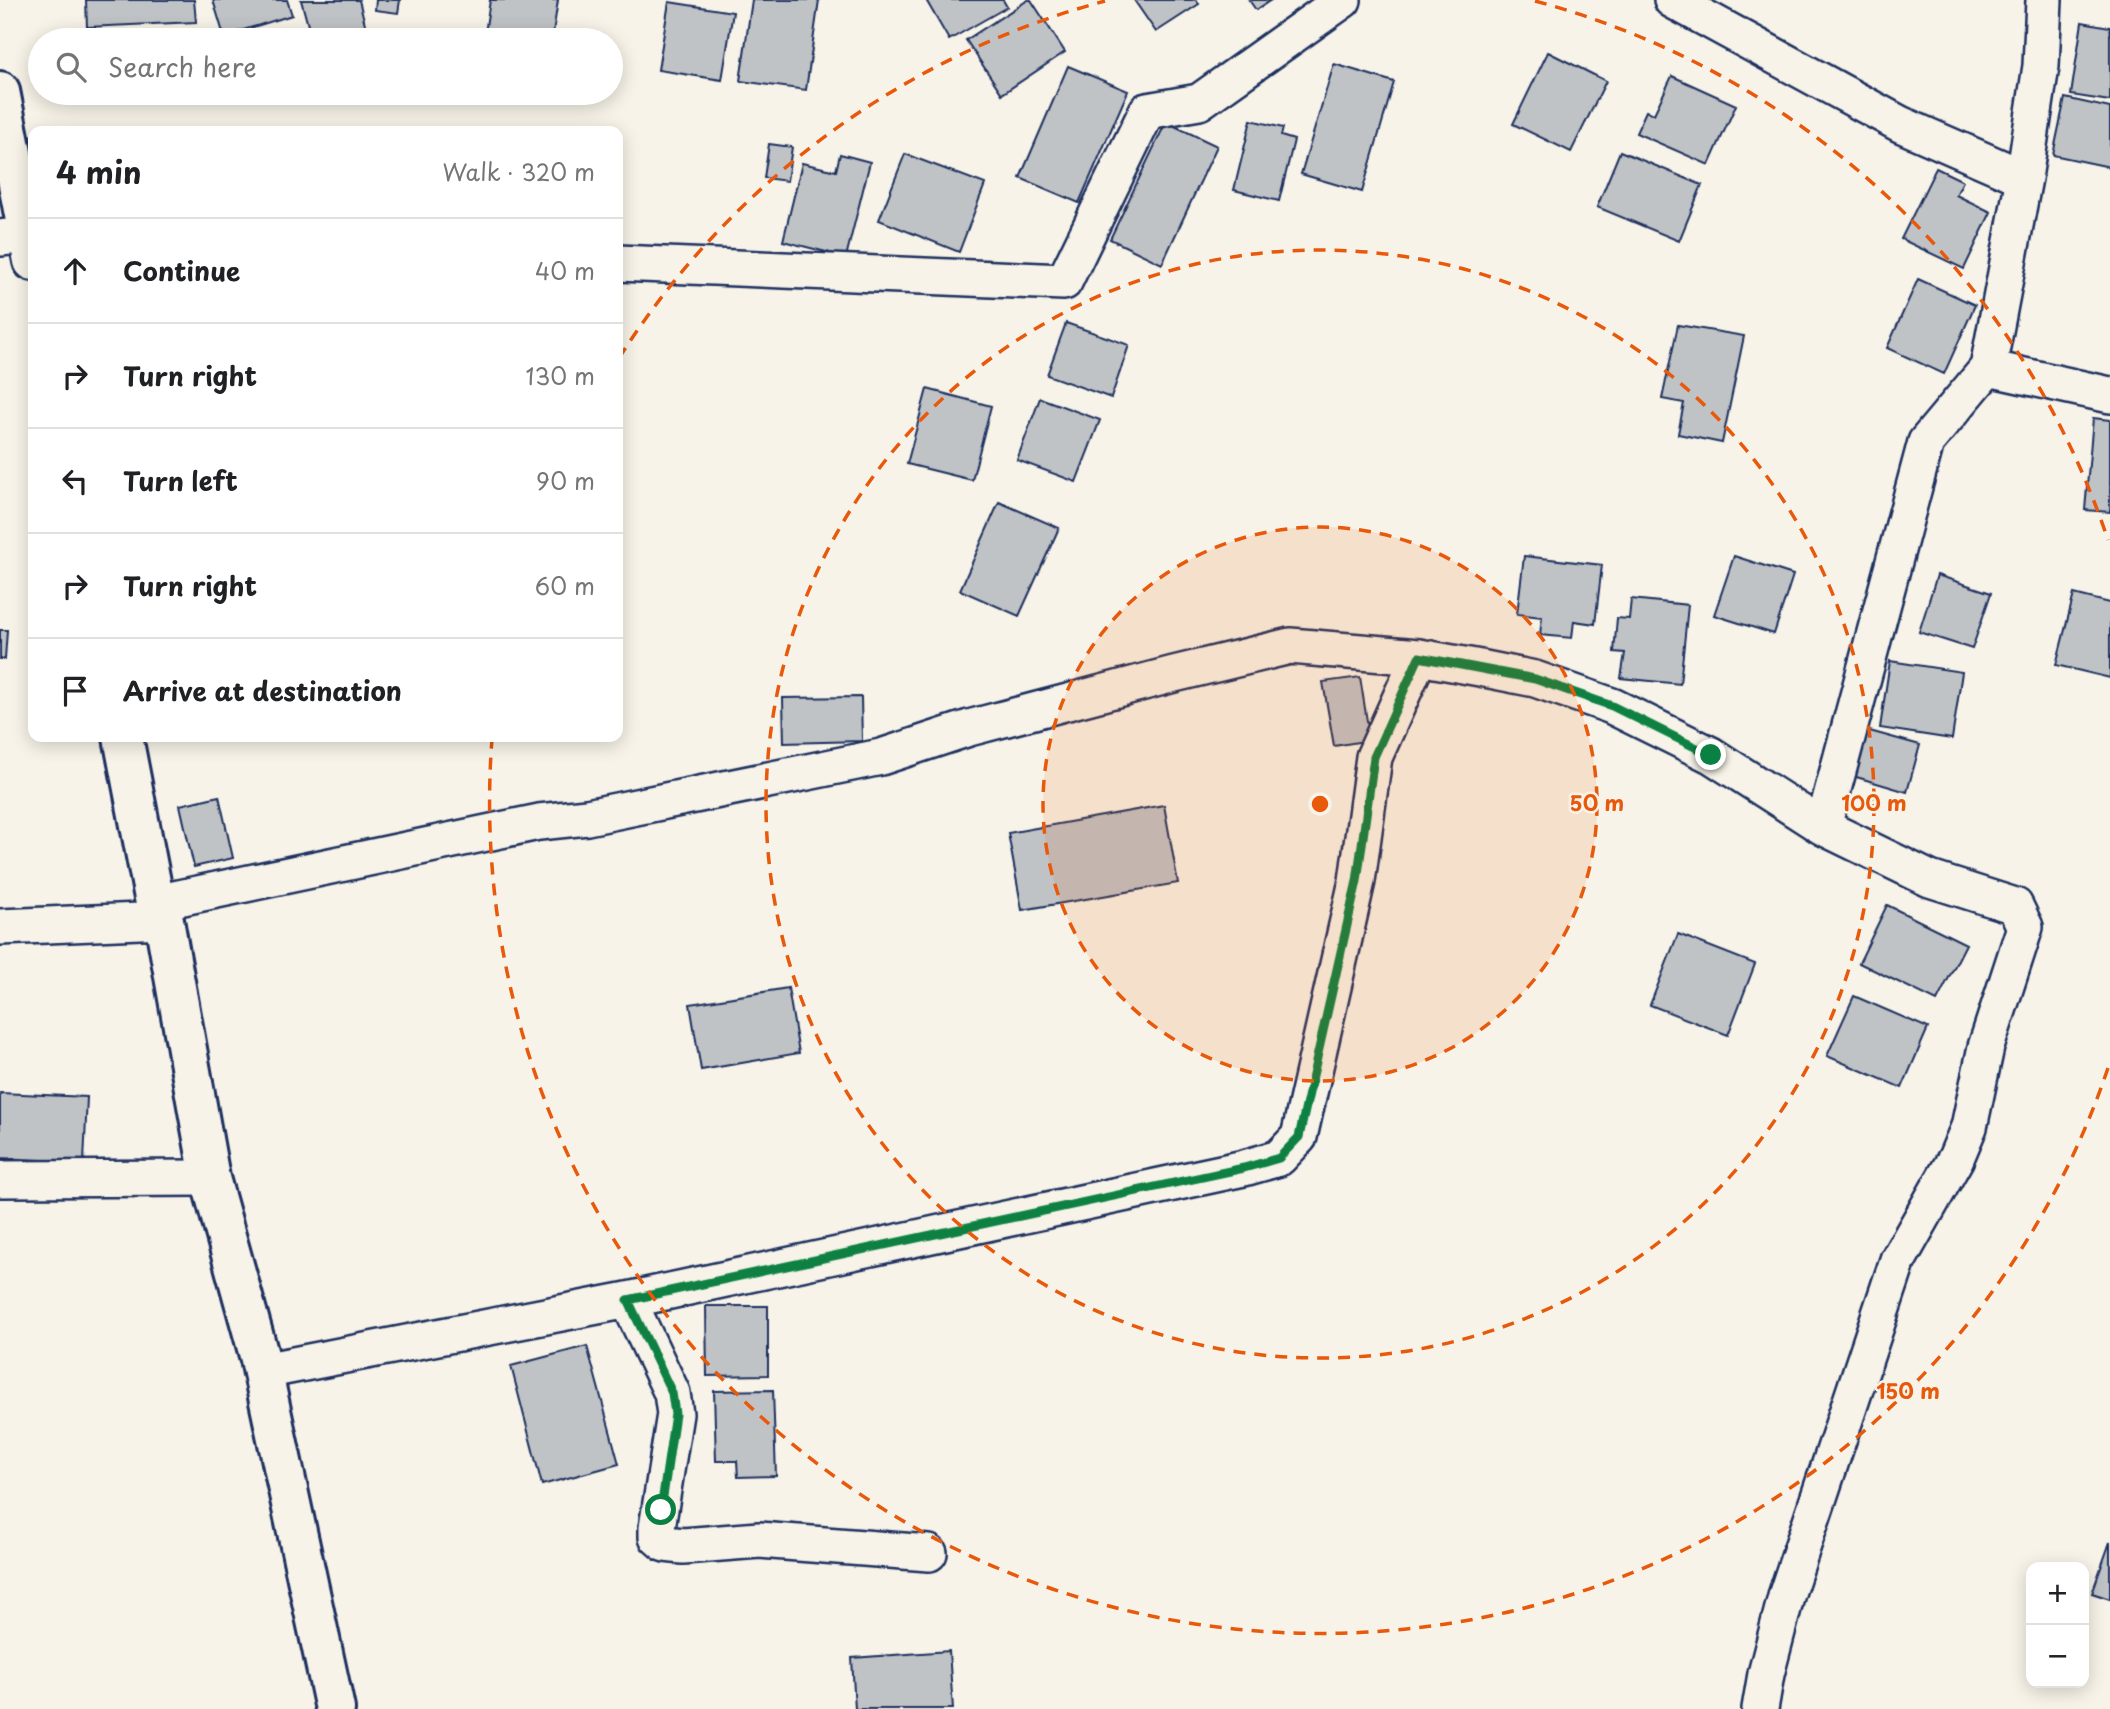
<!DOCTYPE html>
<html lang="en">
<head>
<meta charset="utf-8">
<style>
  body { margin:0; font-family:"Playpen Sans",sans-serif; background:#f6f6f6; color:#202124 }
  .controls { position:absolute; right:21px; bottom:21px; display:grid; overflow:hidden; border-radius:14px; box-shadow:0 4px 18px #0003 }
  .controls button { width:63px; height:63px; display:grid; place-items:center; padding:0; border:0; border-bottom:2px solid #e0e0e0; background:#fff; color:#202124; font:35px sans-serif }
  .stop { position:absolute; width:21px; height:21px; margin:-16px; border:5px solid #0b8043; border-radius:50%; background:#fff }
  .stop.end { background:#0b8043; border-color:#fff; box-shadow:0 2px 7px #0008 }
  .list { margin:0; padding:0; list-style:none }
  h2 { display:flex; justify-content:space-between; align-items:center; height:91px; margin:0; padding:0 28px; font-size:30px }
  h2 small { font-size:23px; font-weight:400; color:#757577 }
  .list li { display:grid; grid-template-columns:46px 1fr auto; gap:21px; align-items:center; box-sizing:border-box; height:105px; padding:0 28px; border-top:2px solid #e0e0e0 }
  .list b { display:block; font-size:26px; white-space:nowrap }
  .list em { font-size:23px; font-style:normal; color:#757577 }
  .icon { flex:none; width:38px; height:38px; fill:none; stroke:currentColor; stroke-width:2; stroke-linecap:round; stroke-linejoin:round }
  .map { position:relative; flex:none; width:2110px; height:1709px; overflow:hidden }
  .search { position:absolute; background:#fff; box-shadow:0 4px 18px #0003; left:28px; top:28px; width:595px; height:77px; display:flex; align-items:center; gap:18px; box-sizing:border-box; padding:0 24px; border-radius:38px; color:#757577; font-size:26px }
  .panel { position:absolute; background:#fff; box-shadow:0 4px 18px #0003; left:28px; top:126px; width:595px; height:616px; border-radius:14px }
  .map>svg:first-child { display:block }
  .building { fill:#c0c3c5; stroke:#1b2f5e; stroke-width:2 }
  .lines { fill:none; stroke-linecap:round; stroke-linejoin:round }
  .minor-casing { stroke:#1b2f5e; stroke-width:40 }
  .secondary-casing { stroke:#1b2f5e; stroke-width:44 }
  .minor { stroke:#f7f3e8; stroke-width:35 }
  .secondary { stroke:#f7f3e8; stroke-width:38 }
  .route { stroke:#0b8043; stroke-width:9 }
  .ring { fill:none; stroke:#e8590c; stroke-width:3.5; stroke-dasharray:12 9 }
  .centre { fill:#e8590c; stroke:#f7f3e8; stroke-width:3.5 }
  .ring-label { font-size:21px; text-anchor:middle; font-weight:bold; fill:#e8590c; stroke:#f7f3e8; stroke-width:5; stroke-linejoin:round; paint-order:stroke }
</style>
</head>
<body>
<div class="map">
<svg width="2110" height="1709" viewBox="0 0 2110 1709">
  <rect width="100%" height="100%" fill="#f7f3e8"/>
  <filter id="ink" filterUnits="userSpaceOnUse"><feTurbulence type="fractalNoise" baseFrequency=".0143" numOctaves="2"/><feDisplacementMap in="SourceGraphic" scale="14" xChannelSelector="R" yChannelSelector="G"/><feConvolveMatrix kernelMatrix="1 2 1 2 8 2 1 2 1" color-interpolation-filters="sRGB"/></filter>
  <g filter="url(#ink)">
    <!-- building -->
    <path class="building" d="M86,0H194L196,22L87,27Z
      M213,0H287L292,15L224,36Z
      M301,0H359L367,32L334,40H312Z
      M376,0H400L398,13L375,10Z
      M490,0H558L552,40H484Z
      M752,0H819L806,90L740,81Z
      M926,0H1003L1007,7L949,40Z
      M1028,0H1031L1065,52L1002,94L966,40Z
      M1134,0H1196L1199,4L1156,32Z
      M1249,0H1271L1256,10Z
      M669,2L733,12L722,80L658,70Z
      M2082,22L2110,27V101L2071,95Z
      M1548,52L1606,81L1571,152L1513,124Z
      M1334,64L1394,82L1362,192L1301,174Z
      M1068,66L1128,91L1079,203L1020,178Z
      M1672,76L1736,105L1709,165L1636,133L1646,111L1654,114Z
      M2065,98L2110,108V167L2053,155Z
      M1251,120L1283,128L1281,136L1294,140L1279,201L1234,190Z
      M1166,122L1217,146L1162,264L1110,239Z
      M769,144L792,147L787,181L764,178Z
      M1620,151L1702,185L1679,241L1597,207Z
      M840,154L870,162L846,257L783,241L802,163L836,171Z
      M905,154L985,184L959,252L879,220Z
      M1936,168L1963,181L1956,195L1991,212L1964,269L1901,239Z
      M1918,279L1975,305L1944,374L1887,348Z
      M1066,323L1129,345L1111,398L1047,375Z
      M1678,325L1744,336L1722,443L1678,434L1684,403L1662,399Z
      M927,389L991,406L972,480L907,464Z
      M1040,398L1100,420L1076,482L1017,460Z
      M2093,418L2110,420V512L2085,510Z
      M999,502L1059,528L1019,616L960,590Z
      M1524,556L1602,565L1595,624L1574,621L1572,638L1540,635L1542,617L1517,614Z
      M1734,556L1793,575L1774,634L1714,615Z
      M1937,575L1991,593L1972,649L1919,632Z
      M2074,594L2110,603V678L2056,665Z
      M1631,599L1688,605L1680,684L1621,678L1625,653L1614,652L1617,618L1629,619Z
      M0,630H7L5,659H0Z
      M1890,661L1962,672L1952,739L1880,728Z
      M1360,677L1370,740L1334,746L1323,682Z
      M861,697L862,741L784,743L783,698Z
      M1866,730L1920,745L1907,792L1853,776Z
      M219,796L233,858L194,867L180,805Z
      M1164,805L1178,883L1022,910L1008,833Z
      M1887,905L1966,944L1937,1001L1859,963Z
      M1678,934L1755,964L1728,1035L1650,1005Z
      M788,988L799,1053L701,1070L690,1004Z
      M1854,996L1928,1028L1902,1088L1827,1056Z
      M0,1093L87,1097L84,1162L0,1158Z
      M706,1306H768V1375L707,1376Z
      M587,1346L619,1464L542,1485L511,1366Z
      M773,1390L776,1476L738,1477L737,1461H716L714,1391Z
      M2110,1542V1599L2092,1593Z
      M949,1651L953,1709H855L852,1658Z"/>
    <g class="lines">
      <defs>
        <path id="minor" d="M1672,0L1900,124L2024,178
          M0,238L27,235
          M618,263L1064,282L1147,111L1199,102L1343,0
          M1988,368L2110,395
          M1823,827L1926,442L1988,368L2024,178L2041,66L2044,0
          M155,903L539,822L587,817L881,757L969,728L1174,674L1290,646L1419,657L1480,668L1535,679L1612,706L1711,755L1823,827L1930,879L2015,906L2025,927L1986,1047L1969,1127L1956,1158L1898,1260L1787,1593L1766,1674L1760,1709
          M0,927L164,920
          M0,1179L210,1178
          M628,1300L672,1393L675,1414L657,1528V1537L665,1544L683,1546L759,1540L929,1553
          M263,1371L628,1300L1244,1168L1279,1158L1299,1137L1357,881L1374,757L1419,657"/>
        <path id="secondary" d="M0,91L33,261
          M123,737L155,903L164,920L210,1178L260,1359L335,1709"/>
      </defs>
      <!-- minor casing -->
      <use href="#minor" class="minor-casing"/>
      <!-- secondary casing -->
      <use href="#secondary" class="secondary-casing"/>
      <!-- minor -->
      <use href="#minor" class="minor"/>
      <!-- secondary -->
      <use href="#secondary" class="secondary"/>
    </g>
  </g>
  <g class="lines" filter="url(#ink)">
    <!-- route -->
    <path class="route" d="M661,1510L675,1414L672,1393L628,1300L1244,1168L1279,1158L1299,1137L1357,881L1374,757L1419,657L1535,679L1612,706L1711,755"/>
  </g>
  <!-- distance rings -->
  <circle cx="1320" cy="804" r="277" fill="#e8590c" fill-opacity=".12"/>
  <g class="ring">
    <circle cx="1320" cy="804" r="277"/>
    <circle cx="1320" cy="804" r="554"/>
    <path d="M2108 1068A831 831 0 0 1 492 739M619 358A831 831 0 0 1 1105 1M1535 1A831 831 0 0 1 2108 540"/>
  </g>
  <circle cx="1320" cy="804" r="10" class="centre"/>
  <g class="ring-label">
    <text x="1597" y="811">50 m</text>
    <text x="1874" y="811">100 m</text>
    <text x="1908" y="1399">150 m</text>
  </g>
</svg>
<div class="controls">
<button>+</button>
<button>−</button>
</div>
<div class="stop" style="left:661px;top:1510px"></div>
<div class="stop end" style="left:1711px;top:755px"></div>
<div class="search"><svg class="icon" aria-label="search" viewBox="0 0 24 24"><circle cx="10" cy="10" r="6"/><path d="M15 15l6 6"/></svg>Search here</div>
<section class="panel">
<h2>4 min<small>Walk · 320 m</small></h2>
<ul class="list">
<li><svg class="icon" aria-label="ahead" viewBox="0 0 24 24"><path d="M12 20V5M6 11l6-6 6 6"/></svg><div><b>Continue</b></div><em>40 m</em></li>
<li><svg class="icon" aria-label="right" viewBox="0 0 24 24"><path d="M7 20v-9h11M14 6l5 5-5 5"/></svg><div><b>Turn right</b></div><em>130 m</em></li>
<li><svg class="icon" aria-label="left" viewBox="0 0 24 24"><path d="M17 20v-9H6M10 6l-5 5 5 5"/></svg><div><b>Turn left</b></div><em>90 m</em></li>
<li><svg class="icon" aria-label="right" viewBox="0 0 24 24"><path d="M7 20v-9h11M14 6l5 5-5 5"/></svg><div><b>Turn right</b></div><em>60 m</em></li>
<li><svg class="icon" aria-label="arrive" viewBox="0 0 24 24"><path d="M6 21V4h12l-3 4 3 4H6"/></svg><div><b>Arrive at destination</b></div></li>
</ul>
</section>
</div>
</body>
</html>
